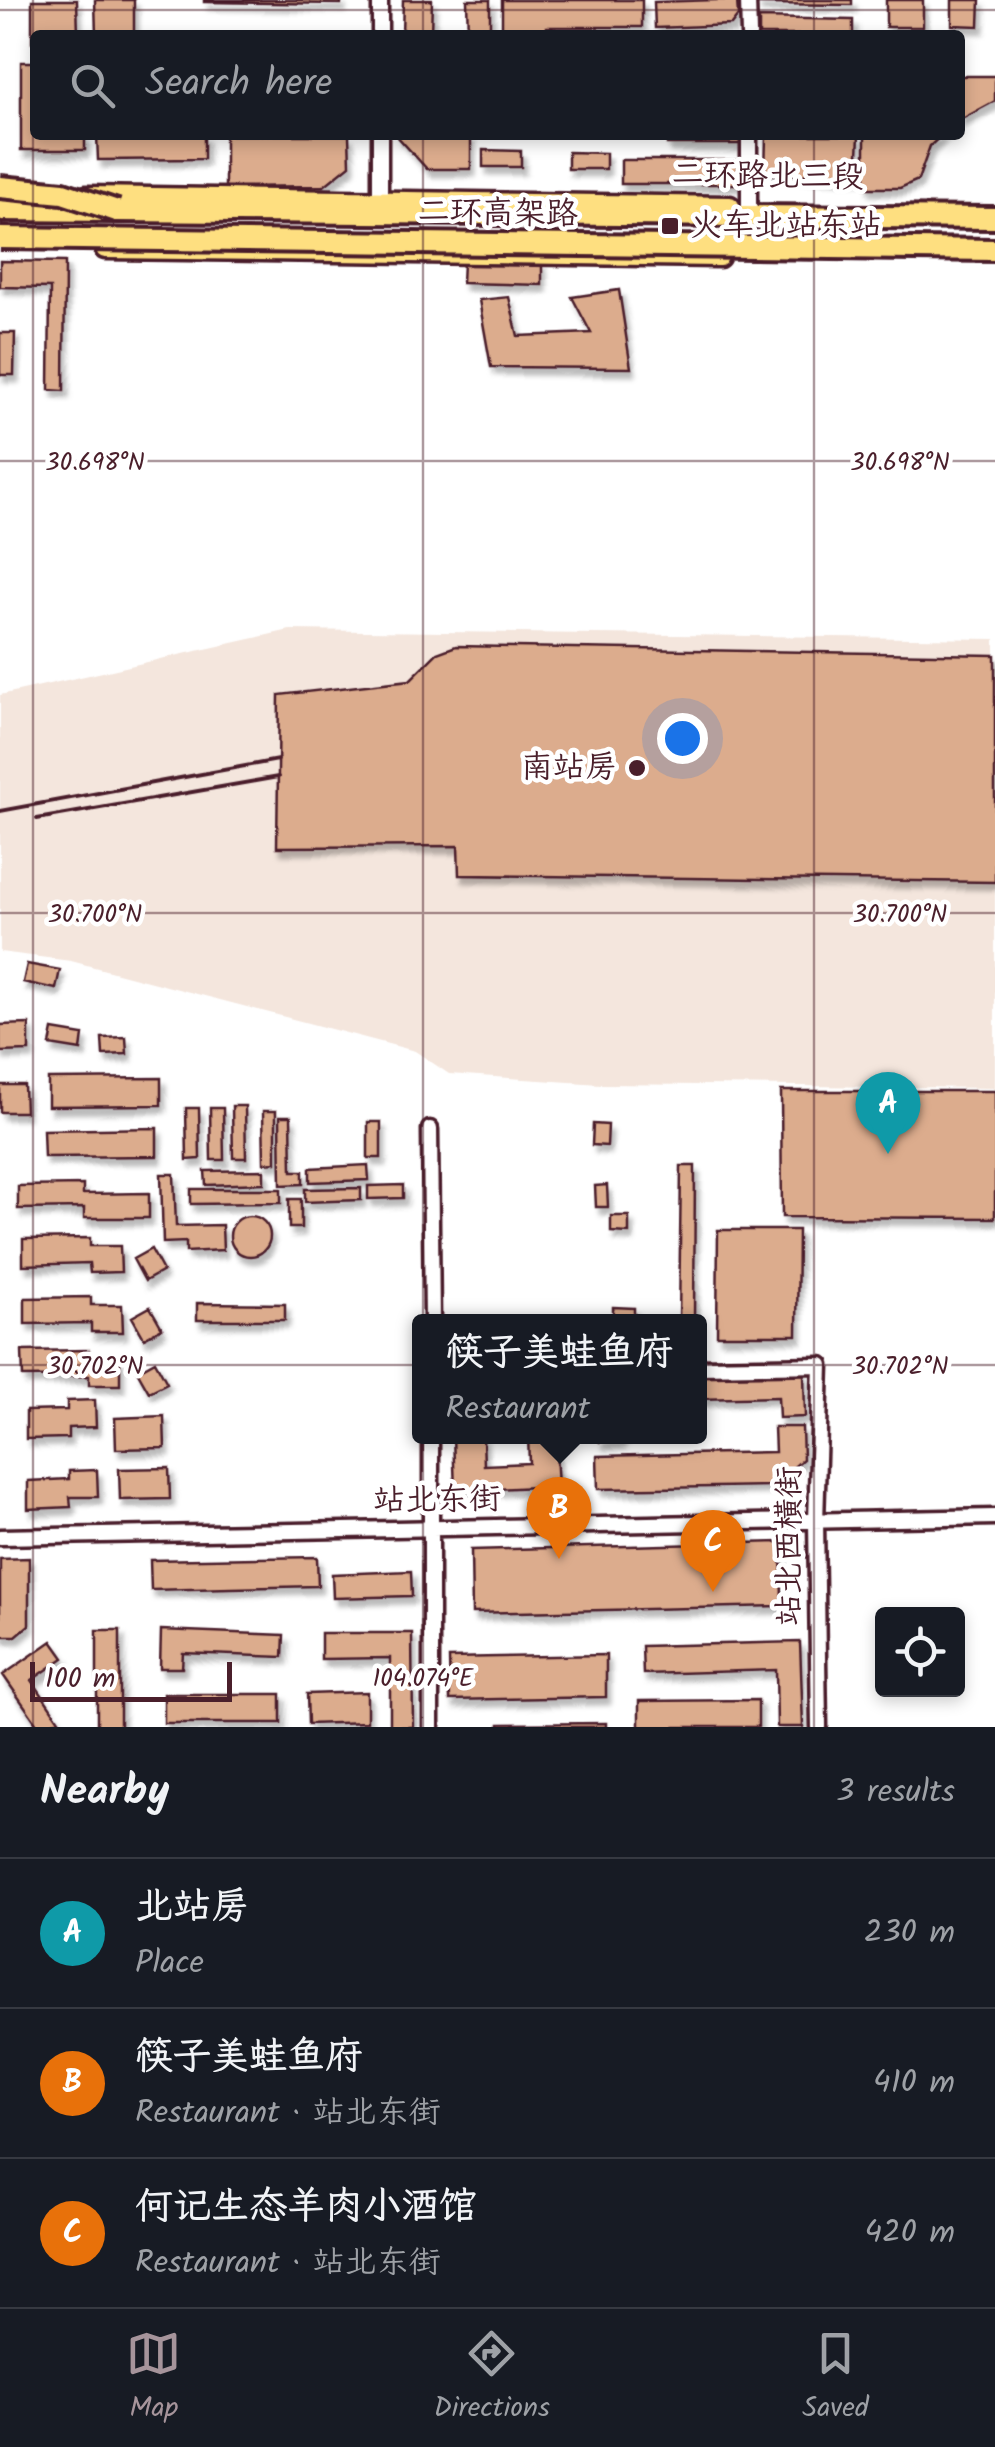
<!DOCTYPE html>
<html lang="en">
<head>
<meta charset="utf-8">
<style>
  body { margin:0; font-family:Kalam,"LXGW WenKai TC",sans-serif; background:#242831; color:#f1f3f6 }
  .controls { position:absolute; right:30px; bottom:30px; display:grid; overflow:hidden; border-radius:10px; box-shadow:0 5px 15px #0003 }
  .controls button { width:90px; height:90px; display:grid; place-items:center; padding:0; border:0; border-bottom:2px solid #363941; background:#171b24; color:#f1f3f6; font:50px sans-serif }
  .scale { position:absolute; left:30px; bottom:25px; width:202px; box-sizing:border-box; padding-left:10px; border:5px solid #4a1f2b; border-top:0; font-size:28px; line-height:35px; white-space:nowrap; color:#4a1f2b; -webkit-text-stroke:8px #fff; paint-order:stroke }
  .you { position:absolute; left:682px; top:738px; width:35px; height:35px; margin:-25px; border:8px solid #fff; border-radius:50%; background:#1a73e8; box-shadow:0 0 0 15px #1a73e833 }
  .badge { display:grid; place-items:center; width:65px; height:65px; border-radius:50%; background:#a6949b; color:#fff; font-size:32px; font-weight:700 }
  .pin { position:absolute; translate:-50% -82px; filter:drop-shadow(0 2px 5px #0008) }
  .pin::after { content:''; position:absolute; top:52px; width:35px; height:30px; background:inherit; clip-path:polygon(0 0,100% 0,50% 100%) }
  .popup { position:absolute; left:412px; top:1314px; width:295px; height:130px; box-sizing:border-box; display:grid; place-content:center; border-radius:10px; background:#171b24; filter:drop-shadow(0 2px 8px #0005); font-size:32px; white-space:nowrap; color:#9ea1a6 }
  .popup b { font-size:38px; color:#f1f3f6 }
  .popup::after { content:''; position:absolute; left:50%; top:100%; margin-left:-20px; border:20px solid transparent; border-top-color:#171b24 }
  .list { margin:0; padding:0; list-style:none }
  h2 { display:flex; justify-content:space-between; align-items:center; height:130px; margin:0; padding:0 40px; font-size:42px }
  h2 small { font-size:32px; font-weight:400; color:#9ea1a6 }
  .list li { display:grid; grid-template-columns:65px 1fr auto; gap:30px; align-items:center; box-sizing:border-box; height:150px; padding:0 40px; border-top:2px solid #363941 }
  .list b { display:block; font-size:38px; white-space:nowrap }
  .list p { margin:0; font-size:32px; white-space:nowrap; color:#9ea1a6 }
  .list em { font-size:32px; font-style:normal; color:#9ea1a6 }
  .icon { flex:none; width:55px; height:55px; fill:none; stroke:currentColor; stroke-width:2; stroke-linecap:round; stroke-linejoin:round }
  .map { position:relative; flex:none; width:995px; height:1727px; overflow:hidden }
  .search { position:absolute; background:#171b24; box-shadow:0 5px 15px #0003; left:30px; right:30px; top:30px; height:110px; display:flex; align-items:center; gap:25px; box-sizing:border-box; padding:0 35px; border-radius:10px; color:#9ea1a6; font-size:38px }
  .sheet { height:580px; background:#171b24 }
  nav { display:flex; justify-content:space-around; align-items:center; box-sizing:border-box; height:140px; border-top:2px solid #363941; background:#171b24; font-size:28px; color:#9ea1a6 }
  nav a { display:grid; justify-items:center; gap:5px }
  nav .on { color:#a6949b }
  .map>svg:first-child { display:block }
  .built { fill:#f4e6dd }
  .building { fill:#dcac8d; stroke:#4a1f2b; stroke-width:2.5; filter:url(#shadow) }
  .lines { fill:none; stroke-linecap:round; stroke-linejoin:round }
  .minor-casing { stroke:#4a1f2b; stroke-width:21 }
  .major-casing { stroke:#4a1f2b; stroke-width:25 }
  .highway-casing { stroke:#4a1f2b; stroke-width:28 }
  .minor { stroke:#fff; stroke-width:14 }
  .major { stroke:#fedf80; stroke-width:18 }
  .highway { stroke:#fedf80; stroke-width:20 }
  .rail { stroke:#4a1f2b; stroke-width:4 }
  .highway-bridge-casing { stroke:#4a1f2b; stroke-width:28; stroke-linecap:butt }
  .highway-bridge { stroke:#fedf80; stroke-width:20 }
  .ticks { fill:none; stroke:#4a1f2b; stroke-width:2.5; stroke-opacity:0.45 }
  .poi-dot { fill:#4a1f2b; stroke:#fff; stroke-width:4 }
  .labels { text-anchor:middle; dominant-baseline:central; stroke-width:9; stroke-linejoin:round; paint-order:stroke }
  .street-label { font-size:32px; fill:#4a1f2b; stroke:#fff }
  .poi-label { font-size:32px; fill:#4a1f2b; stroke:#fff; text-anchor:start }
  .ticks-label { font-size:25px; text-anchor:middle; fill:#4a1f2b; stroke:#fff; stroke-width:9; stroke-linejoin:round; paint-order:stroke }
</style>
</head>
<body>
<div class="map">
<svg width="995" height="1727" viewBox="0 0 995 1727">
  <defs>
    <filter id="shadow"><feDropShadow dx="4" dy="7" stdDeviation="2.5" flood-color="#0004"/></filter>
  </defs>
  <rect width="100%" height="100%" fill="#fff"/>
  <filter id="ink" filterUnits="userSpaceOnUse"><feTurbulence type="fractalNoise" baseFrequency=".01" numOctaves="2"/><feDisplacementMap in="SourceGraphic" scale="20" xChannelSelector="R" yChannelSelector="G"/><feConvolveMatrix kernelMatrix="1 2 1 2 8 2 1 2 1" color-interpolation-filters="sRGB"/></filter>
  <g filter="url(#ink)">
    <!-- built -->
    <path class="built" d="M290,630L995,639V1088L601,1084L449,1074L415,1051L71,961L0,952V695Z"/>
    <!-- building -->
    <path class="building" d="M32,0H77L78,35H35L32,40Z
      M95,0H134V35H96Z
      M204,0H341V4L204,2Z
      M403,0H432L431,35H402Z
      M467,0H490V35H468Z
      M502,0H642V27H547V35L502,31Z
      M716,0H737L738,16L731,25L655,28L654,2Z
      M758,0H852V5L758,4Z
      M886,0H923V27H886Z
      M952,0H980L979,26L952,25Z
      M759,18L853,20V35H759Z
      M21,62H35V135H85V150H21Z
      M960,76H995V101L960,120Z
      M97,135H204V159L98,160Z
      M225,135H349L350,165L324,186L225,187Z
      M396,135L471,136V169H427Z
      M667,135H743V144H667Z
      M766,135H859L857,176L765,174Z
      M865,135H942L930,146L918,180L900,188H865Z
      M483,150L521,151V167H483Z
      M568,152L606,153V169H568Z
      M621,160H738V184H621Z
      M0,261L65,262L64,391L49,390L50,288L0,287Z
      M463,262L542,263V285L462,283Z
      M619,290L631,368L491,367L479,300L509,297L518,336L591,333L572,297Z
      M0,333H15L14,375H0Z
      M456,646L995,655V882L459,875L458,846L277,847L279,695L410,680L437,653Z
      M27,964L60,970L56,989L23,982Z
      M29,1024V1051L0,1052V1025Z
      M53,1030L83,1035L81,1050L50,1045Z
      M126,1037L127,1054L103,1055L102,1038Z
      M161,1078V1105L48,1106V1079Z
      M0,1085H24L25,1112H0Z
      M781,1091H995V1218L782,1217Z
      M232,1106H245L246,1158H233Z
      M186,1108H199L200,1159L187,1160Z
      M210,1108H223L224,1160H211Z
      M263,1111H276V1162L264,1163Z
      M280,1116H291L292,1171H303V1184L281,1185Z
      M368,1122H381V1158H368Z
      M593,1124L608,1125L607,1146L592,1145Z
      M157,1128V1156L44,1157L43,1130Z
      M368,1165L369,1180L310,1182V1168Z
      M681,1166H695L694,1322H679Z
      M264,1170V1183L206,1185L205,1171Z
      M161,1174H174L176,1226L222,1225L223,1250L186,1252V1242L163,1243Z
      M83,1185V1194L149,1193V1218H84V1208L18,1209V1186Z
      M403,1185V1198L368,1199V1186Z
      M607,1185L608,1207H596L595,1186Z
      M361,1188V1200L305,1202V1189Z
      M191,1189H281V1203L191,1204Z
      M289,1199H301V1228H289Z
      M611,1216H629V1233L611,1232Z
      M230 1236a20 20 0 1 1 40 0a20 20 0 1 1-40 0Z
      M718,1230H798L797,1335H717Z
      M90,1238V1246H120L121,1272L90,1273L89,1263L23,1265V1239Z
      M151,1249L163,1271L145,1281L133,1259Z
      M91,1297V1305H122L123,1332H91V1323L25,1324V1298Z
      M197,1303L285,1304V1320H197Z
      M150,1307L162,1328L144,1338L132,1317Z
      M613,1307L634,1308V1322H613Z
      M89,1350V1359L120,1358V1385H89V1376L23,1377L22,1351Z
      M155,1361L167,1383L149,1392L137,1371Z
      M804,1371L805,1417L779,1418L778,1397L699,1399V1374Z
      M95,1400L96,1427L68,1428V1438L26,1439V1411L67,1410V1401Z
      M164,1416L165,1448L116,1449L115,1418Z
      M774,1427H802L803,1459L772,1486L598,1489L597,1456L775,1452Z
      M453,1436H483L484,1465L529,1463L528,1436H555L558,1486L455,1491Z
      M600,1436H622V1441L600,1442Z
      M169,1468L170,1499L120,1500L119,1469Z
      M97,1470L98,1497H70L71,1507L28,1509V1481L69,1479V1471Z
      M781,1542L782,1606L472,1613L471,1550Z
      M317,1557L318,1586L151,1590L150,1560Z
      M29,1558V1625L16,1636H0V1559Z
      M411,1571L412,1596L333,1598L332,1574Z
      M97,1630H120V1727H97Z
      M161,1630L284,1635L283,1657L183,1653L182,1668H160Z
      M321,1633H412L413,1727H390V1658L321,1659Z
      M52,1641L64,1658L32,1680L59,1720L39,1727L3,1675Z
      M800,1642L803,1727H777L776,1670L643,1674L642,1646Z
      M606,1655V1697L450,1700L449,1658Z
      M367,1692V1722L308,1724L307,1694Z
      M164,1694H281V1723H164Z
      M758,1700V1727H639V1701Z
      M606,1723V1727H499V1724Z"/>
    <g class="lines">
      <defs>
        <path id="minor" d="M748,0L749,35
          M380,35V0
          M749,135V206
          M380,201V135
          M430,1129L432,1322
          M699,1367L821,1365L816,1521L819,1727
          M0,1537L995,1517
          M431,1727V1436"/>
        <path id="major" d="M86,196L730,206
          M105,249L719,257"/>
        <path id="highway" d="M0,210L995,218"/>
      </defs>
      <!-- minor casing -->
      <use href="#minor" class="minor-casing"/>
      <!-- major casing -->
      <use href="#major" class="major-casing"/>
      <!-- highway casing -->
      <use href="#highway" class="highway-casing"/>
      <!-- minor -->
      <use href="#minor" class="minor"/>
      <!-- major -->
      <use href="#major" class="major"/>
      <!-- highway -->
      <use href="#highway" class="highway"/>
      <!-- rail -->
      <path class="rail" d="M0,811L278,760
        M37,819L278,777"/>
      <defs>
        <path id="highway-bridge" d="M0,187L63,193L117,211
          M0,238L995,250"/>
      </defs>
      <!-- highway-bridge casing -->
      <use href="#highway-bridge" class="highway-bridge-casing"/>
      <!-- highway-bridge -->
      <use href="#highway-bridge" class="highway-bridge"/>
    </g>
  </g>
  <!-- ticks -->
  <path class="ticks" d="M33,0V1727M423,0V35M814,0V35M0,10H995M423,135V1727M814,135V1727M0,461H995M0,913H995M0,1365H995"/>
  <!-- markers -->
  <g class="poi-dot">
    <rect x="660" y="216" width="20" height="20" rx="5"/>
    <circle cx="637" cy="768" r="10"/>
  </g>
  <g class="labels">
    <!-- street labels -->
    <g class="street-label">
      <text transform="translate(768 177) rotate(1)">二环路北三段</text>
      <text transform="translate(498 214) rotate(1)">二环高架路</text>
      <text transform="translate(437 1501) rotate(-1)">站北东街</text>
      <text transform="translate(790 1546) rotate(-90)">站北西横街</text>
    </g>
    <!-- poi labels -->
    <g class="poi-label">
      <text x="690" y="226">火车北站东站</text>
      <text x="617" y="768" text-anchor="end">南站房</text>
    </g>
  </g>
  <g class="ticks-label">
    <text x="900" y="470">30.698°N</text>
    <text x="95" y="470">30.698°N</text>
    <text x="95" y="922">30.700°N</text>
    <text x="900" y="922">30.700°N</text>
    <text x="95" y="1374">30.702°N</text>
    <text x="900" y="1374">30.702°N</text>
    <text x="423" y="1686">104.074°E</text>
  </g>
</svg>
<div class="controls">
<button><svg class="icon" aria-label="locate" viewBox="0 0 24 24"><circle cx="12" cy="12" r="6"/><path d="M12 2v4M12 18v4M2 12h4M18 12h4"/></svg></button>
</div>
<div class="scale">100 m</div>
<div class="you"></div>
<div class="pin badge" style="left:888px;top:1154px;background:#0f9aa8">A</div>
<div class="pin badge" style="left:559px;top:1559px;background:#e8710a">B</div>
<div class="popup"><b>筷子美蛙鱼府</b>Restaurant</div>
<div class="pin badge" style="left:713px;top:1592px;background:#e8710a">C</div>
<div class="search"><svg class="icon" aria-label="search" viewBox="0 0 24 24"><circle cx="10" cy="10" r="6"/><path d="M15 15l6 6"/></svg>Search here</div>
</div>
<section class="sheet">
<h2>Nearby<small>3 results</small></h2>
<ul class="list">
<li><span class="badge" style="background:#0f9aa8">A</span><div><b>北站房</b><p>Place</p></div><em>230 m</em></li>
<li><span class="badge" style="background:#e8710a">B</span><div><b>筷子美蛙鱼府</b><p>Restaurant · 站北东街</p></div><em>410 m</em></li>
<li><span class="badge" style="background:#e8710a">C</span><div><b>何记生态羊肉小酒馆</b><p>Restaurant · 站北东街</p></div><em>420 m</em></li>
</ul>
</section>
<nav>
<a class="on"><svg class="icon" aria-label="map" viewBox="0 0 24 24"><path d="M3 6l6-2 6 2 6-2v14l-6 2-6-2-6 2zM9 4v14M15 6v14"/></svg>Map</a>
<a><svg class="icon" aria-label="directions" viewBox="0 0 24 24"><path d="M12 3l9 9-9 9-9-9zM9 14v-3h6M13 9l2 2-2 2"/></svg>Directions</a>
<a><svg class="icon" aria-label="saved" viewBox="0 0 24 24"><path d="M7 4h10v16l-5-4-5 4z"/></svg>Saved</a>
</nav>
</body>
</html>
